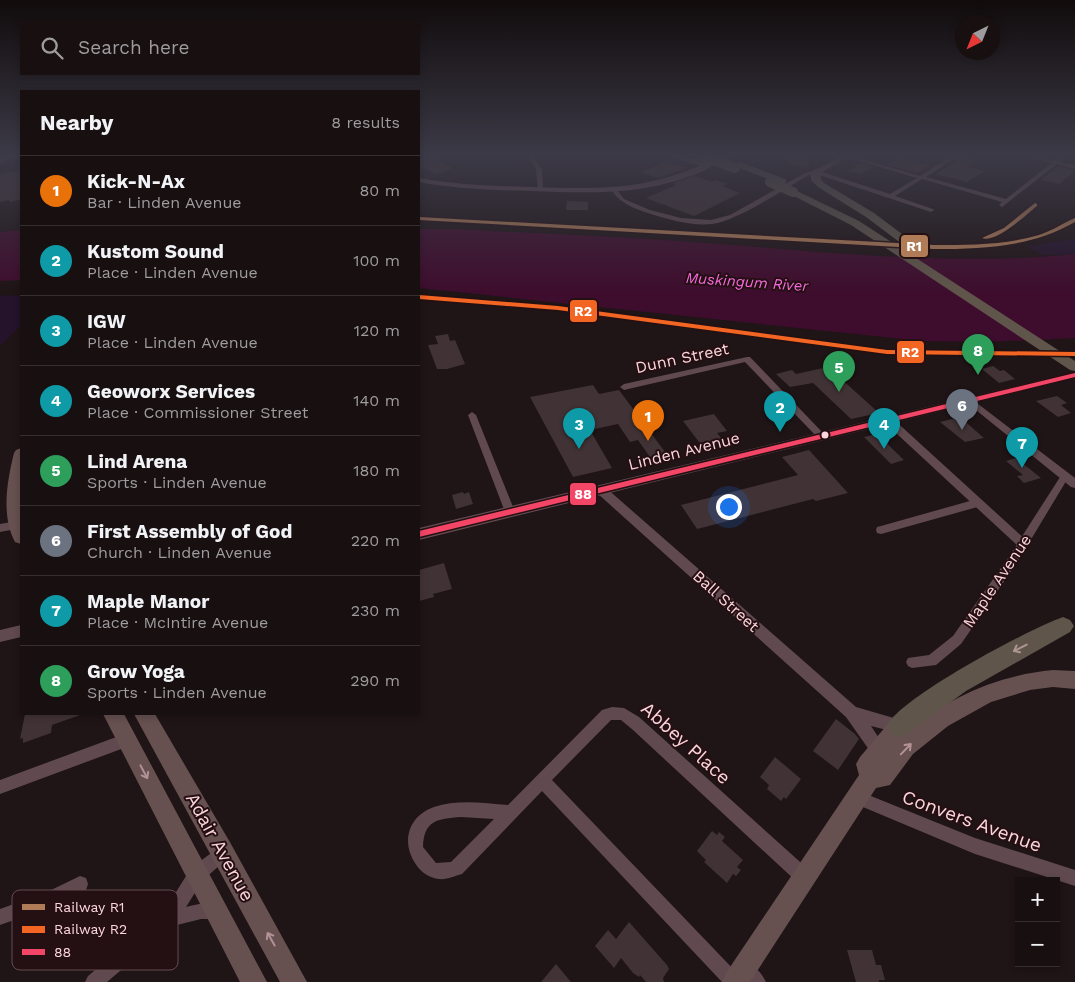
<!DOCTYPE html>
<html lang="en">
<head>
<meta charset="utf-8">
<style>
  body { margin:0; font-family:"Work Sans",sans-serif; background:#241d1e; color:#f1f3f6 }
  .controls { position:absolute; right:15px; bottom:15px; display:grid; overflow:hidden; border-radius:0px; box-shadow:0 2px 8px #0003 }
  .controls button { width:45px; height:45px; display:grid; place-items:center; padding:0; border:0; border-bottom:1px solid #362f30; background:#170f10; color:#f1f3f6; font:25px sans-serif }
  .compass { position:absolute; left:955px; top:15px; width:45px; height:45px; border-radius:50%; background:#170f10; box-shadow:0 2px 8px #0003; rotate:223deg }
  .you { position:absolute; left:728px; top:506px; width:18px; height:18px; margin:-12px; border:4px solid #fff; border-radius:50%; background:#1a73e8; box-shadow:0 0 0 8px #1a73e833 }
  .badge { display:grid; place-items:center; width:32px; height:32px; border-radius:50%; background:#b45309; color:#fff; font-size:16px; font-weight:700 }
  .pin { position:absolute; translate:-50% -41px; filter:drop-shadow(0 1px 2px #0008) }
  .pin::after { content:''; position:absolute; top:26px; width:18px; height:15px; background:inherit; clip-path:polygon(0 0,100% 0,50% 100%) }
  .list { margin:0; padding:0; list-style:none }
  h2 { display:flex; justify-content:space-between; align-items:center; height:65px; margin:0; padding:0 20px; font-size:21px }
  h2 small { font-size:16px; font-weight:400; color:#9e9c9f }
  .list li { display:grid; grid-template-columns:32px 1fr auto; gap:15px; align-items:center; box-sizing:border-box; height:70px; padding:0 20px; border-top:1px solid #362f30 }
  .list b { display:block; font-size:19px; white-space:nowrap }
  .list p { margin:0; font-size:16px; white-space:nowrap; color:#9e9c9f }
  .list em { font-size:16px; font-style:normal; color:#9e9c9f }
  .icon { flex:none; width:28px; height:28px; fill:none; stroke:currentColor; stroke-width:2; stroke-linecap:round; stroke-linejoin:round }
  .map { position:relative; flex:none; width:1075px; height:982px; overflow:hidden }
  .search { position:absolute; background:#170f10; box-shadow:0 2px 8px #0003; left:20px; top:20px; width:400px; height:55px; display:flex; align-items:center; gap:12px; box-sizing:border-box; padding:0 18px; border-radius:0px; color:#9e9c9f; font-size:19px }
  .panel { position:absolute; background:#170f10; box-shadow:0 2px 8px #0003; left:20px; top:90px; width:400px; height:625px; border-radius:0px }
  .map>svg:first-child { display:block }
  .green { fill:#24132b }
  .water { fill:#3e0d2d }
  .building { fill:#413235 }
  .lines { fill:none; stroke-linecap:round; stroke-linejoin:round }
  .minor { fill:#604a4f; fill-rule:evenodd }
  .tertiary { fill:#604a4f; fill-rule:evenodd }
  .secondary { fill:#664c52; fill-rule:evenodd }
  .primary { fill:#665050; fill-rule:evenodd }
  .motorway { fill:#5f554a; fill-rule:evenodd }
  .motorway-bridge { stroke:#5f554a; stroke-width:10 }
  .bus-1-casing { stroke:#241012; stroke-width:3 }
  .bus-1 { fill:#f34667; fill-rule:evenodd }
  .rail-1-casing { stroke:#241012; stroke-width:3 }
  .rail-2-casing { stroke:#241012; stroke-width:3 }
  .rail-1 { fill:#b07c57; fill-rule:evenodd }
  .rail-2 { fill:#f26522; fill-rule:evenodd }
  .oneway { stroke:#ae9593 }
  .oneway2 { stroke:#b29296 }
  .bus-dot { fill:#fdd5dc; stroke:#241012; stroke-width:2 }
  .labels { text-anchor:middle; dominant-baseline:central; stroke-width:4; stroke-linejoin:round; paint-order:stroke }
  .far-water-label { font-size:15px; font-style:italic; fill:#f868df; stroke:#241012 }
  .street-label { font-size:16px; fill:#fdd5dc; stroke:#241012 }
  .near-street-label { font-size:19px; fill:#fdd5dc; stroke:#241012 }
  .key { fill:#241012; stroke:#654b4f; stroke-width:1 }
  .key-label { font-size:14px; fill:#fdd5dc }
  .line-badge { stroke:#241012; stroke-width:2 }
  .badge-label { font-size:14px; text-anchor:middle; font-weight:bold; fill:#fff }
</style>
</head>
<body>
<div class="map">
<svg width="1075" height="982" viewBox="0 0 1075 982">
  <rect width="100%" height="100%" fill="#1f1416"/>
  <!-- green -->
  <path class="green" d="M1075,238V254L1044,255L1027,247Z
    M21,295V325L0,346V296Z"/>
  <!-- water -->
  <path class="water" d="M419,229H455C543,234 632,237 720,244C835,253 960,266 1075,254V338L986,342L922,341L419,288Z
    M21,230V280L0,281V232Z"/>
  <!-- building -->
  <path class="building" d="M430,154L440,159L435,160L453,168L436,174L419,166V157Z
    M785,154H802L810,165L805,168L791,164Z
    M964,157L976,160L966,166L984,171L967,182L936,174Z
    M900,158L929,166L917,173L888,165Z
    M666,162L685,168L658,178L641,172Z
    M861,163L873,167L860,174L847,171Z
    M1059,166L1075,171L1059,184L1041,180Z
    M17,171H21V199L10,202L9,200L0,202V174Z
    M695,176L712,182L716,180L728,184L722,186L740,193L694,216L646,198L676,185L673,183Z
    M567,201L588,202V210H566Z
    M448,334L450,341L455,340L465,364L447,369H437L428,345L438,344L435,336Z
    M993,366L1000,371L1004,370L1015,379L999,383L982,369Z
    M828,367L879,413L851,419L813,383L790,387L776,374L792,370L796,374Z
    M593,385L599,394L619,390L668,456L652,460L638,440L630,442L618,424L590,430L612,468L573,477L530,397Z
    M1057,396L1067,403L1061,405L1071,413L1058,417L1036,401Z
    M714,414L727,431L717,433L724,441L702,446L683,421Z
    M960,417L984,438L965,442L940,422Z
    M877,434L904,460L891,464L864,437Z
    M809,450L848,493L816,501L813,499L697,529L681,505L798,475L782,457Z
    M1016,458L1041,478L1024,483L1017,476L1023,475L1006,461Z
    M463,492L464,494L469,492L473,504L456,509L452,495Z
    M444,563L452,589L433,594L434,597L419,601V570Z
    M25,714H80V715L52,725L51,733L23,743V738L20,739Z
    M836,719L855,734L859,739L838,770L813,751Z
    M775,757L801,779L786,799L784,797L781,801L767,789L769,785L760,777Z
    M712,831L717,835L719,832L725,837L722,841L743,860L737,867L741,870L736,876L733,874L727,883L704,862L706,860L697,851Z
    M629,922L667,965L669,969L663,978L664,982H646L640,975L639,977L633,973L621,958L614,968L595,946L608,930L616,939Z
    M847,950H872L876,965H881L885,980H879V982H856Z
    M556,964L571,982H541Z"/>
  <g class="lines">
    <!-- minor -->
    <path class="minor" d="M526,154H531L542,169L543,190L538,189L536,169Z
      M836,154H844L920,176L955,154H961L926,177L1006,199L1063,154H1068L1060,162L1075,165V169L1057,164L1002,207L999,205L1002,202L922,179L895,196L933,209L934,210L931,212L816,174L809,175C784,189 739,220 712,224C692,226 670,220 651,214C636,209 622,205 612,191L617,190L624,199L650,210L681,218L711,220L730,215L805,173L816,170L890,194L917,178Z
      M5,156L10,157L0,165V160Z
      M747,357H750L824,434L826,436L824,438H818L745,362L624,390L620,387L624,384Z
      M472,412L476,415L515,512L514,515H506L505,512L468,415Z
      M1065,473L1070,476L1068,478L1018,561L961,644L936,665L912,668L908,666L906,662L908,658L929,655L953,636L1010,555L1062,474Z
      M977,499L981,500L982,503L981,506L881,534L877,533L876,530L877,527L881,526Z
      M17,521L21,522V528L0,532V524Z
      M612,707L624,708L639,717L809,870L811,876L809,882L803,884L797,882L633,730L621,720H611L552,780L737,973L735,969L738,963L744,960C753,964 762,973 766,982H745L741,978L743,982H722L542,791L462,874C454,876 447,880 439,879C430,878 422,873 417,866C400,843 408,816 434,807C457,799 484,803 508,805L602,710ZM461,817L494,819L451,862L436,863L423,847C424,820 437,819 461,817Z
      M127,733L132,735L134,740L132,745L0,794V780Z
      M856,790L975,838L1075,870V886L975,854L851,802L849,797L851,792Z
      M223,845L228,848L231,853L228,858L203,880L186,907C198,904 211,900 223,905L225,911L223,917L217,919H201L173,926L107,982H85L88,976L163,913L191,868L218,848Z
      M80,876L86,878L88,884L86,890L56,905L0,925V909L47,892Z"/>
    <!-- tertiary -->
    <path class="tertiary" d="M1019,154H1030L1058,162L1055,164Z
      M969,397L1075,478V488L1071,487L966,402L964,400L966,398Z
      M887,416L891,417L1027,541L1029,544L1027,547H1019L883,421L882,419Z
      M601,486L605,487L856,707L904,721L907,726L904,731L899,733L871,726L886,749L884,754L878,757L872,754L846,717L597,493L595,490L597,487Z
      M21,625V637L0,642V630Z"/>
    <!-- secondary -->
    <path class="secondary" d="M21,154V158L0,159V155Z
      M844,154H853L819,174L812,172Z
      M704,164L711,166C702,173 690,176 679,180C631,195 583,193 532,191C494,190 456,189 419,182V178C457,185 495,186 533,187C599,189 642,191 704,164Z
      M1075,372V378L419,540V528Z"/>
    <!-- primary -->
    <path class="primary" d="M663,154H676L706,163L727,154H738L707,168Z
      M21,448V544L15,542C1,516 7,481 14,453L16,450Z
      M1053,670L1075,671V689L1053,687L1030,690L991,702L948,726L913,754L890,785L876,788L750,982H722L726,973L859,775L856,764L860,757L892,719L899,716L906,719L909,726L905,734C947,697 999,675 1053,670Z
      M103,714H124L267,982H240Z
      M134,714H155L231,844L307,982H280Z"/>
    <!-- motorway -->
    <path class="motorway" d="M740,162L785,179L787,181L785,183H779L737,167L735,165Z
      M816,169L821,172V179L824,183L874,213L918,246L920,248L918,250H910L866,217L818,187L811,180V172Z
      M793,189L859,221L1075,361V371L1070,370L851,225L790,194L788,192Z
      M1063,617L1070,620L1074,626L1070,632L966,691L907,734L899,737L891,734L887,726C899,698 1031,628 1063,617Z"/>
    <!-- motorway-bridge -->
    <path class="motorway-bridge" d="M702,156L735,168
      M770,182L793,192"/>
    <defs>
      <path id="bus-1" d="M1075,373V377L419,537V531Z"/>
    </defs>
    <!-- bus-1 casing -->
    <use href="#bus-1" class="bus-1-casing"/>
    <!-- bus-1 -->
    <use href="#bus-1" class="bus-1"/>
    <defs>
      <path id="rail-1" d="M1035,203L1037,204V206C1026,215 995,244 982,238L1004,228Z
        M419,217L934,245C969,245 1005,245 1039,235C1052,231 1063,223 1075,218V222C1032,247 983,249 934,249L419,220Z"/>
      <path id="rail-2" d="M419,295L558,306L887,350L1075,352V356L887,354L558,310L419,299Z"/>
    </defs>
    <!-- rail-1 casing -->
    <use href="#rail-1" class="rail-1-casing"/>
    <!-- rail-2 casing -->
    <use href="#rail-2" class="rail-2-casing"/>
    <!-- rail-1 -->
    <use href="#rail-1" class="rail-1"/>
    <!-- rail-2 -->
    <use href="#rail-2" class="rail-2"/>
  </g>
  <!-- one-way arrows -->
  <defs><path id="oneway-shaft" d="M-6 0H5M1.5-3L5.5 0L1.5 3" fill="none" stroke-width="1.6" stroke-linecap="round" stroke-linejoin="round" transform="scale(1.25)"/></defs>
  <use class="oneway" href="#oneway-shaft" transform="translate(1020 648) rotate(153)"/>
  <g class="oneway2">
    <use href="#oneway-shaft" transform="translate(906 749) rotate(-46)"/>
    <use href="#oneway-shaft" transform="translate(144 772) rotate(62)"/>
    <use href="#oneway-shaft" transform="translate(271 939) rotate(-119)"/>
  </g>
  <!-- sky -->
  <linearGradient id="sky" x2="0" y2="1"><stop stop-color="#110b0c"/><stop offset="0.53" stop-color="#3c3a47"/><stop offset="1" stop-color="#3c3a47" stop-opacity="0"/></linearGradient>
  <rect width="1075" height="292" fill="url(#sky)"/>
  <!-- markers -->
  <circle class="bus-dot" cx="825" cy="435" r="4.5"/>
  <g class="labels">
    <!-- far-water labels -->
    <g class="far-water-label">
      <text transform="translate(747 282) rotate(4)">Muskingum River</text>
    </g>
    <!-- street labels -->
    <g class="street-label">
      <text transform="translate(682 358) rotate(-12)">Dunn Street</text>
      <text transform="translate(684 451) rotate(-14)">Linden Avenue</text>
      <text transform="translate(997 581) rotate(-56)">Maple Avenue</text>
      <text transform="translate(726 601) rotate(42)">Ball Street</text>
    </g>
    <!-- near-street labels -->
    <g class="near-street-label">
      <text transform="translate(686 743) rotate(42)">Abbey Place</text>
      <text transform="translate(972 821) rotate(20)">Convers Avenue</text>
      <text transform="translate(220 847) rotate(61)">Adair Avenue</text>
    </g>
  </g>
  <!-- legend -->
  <rect x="12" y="890" width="166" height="80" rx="8" class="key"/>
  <rect x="22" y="904" width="23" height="6" fill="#b07c57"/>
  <rect x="22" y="926" width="23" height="7" fill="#f26522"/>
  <rect x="22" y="949" width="23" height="6" fill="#f34667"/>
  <g class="key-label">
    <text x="54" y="912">Railway R1</text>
    <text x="54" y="934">Railway R2</text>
    <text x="54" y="957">88</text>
  </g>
  <g class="line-badge">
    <rect x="900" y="234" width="29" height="24" rx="5" fill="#b07c57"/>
    <rect x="569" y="299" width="29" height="24" rx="5" fill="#f26522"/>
    <rect x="896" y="340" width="29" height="24" rx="5" fill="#f26522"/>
    <rect x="569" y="482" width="28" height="24" rx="5" fill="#f34667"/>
  </g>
  <g class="badge-label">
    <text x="914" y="251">R1</text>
    <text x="583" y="316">R2</text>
    <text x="910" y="357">R2</text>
    <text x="583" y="499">88</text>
  </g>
</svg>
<div class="controls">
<button>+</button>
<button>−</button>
</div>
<svg class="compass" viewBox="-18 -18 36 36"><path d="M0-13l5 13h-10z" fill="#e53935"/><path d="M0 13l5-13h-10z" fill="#9e9c9f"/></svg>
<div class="you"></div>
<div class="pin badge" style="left:648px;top:441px;background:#e8710a">1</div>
<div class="pin badge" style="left:780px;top:432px;background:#0f9aa8">2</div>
<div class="pin badge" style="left:579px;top:449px;background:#0f9aa8">3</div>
<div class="pin badge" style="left:884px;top:449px;background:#0f9aa8">4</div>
<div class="pin badge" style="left:839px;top:392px;background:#2e9e5b">5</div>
<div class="pin badge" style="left:962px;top:430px;background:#6b7280">6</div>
<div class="pin badge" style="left:1022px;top:468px;background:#0f9aa8">7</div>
<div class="pin badge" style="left:978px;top:375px;background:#2e9e5b">8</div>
<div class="search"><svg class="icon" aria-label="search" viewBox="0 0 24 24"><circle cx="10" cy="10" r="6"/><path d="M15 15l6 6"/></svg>Search here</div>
<section class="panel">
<h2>Nearby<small>8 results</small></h2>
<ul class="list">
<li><span class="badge" style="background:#e8710a">1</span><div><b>Kick-N-Ax</b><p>Bar · Linden Avenue</p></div><em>80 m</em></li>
<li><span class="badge" style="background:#0f9aa8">2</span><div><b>Kustom Sound</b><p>Place · Linden Avenue</p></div><em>100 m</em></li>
<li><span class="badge" style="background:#0f9aa8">3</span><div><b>IGW</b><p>Place · Linden Avenue</p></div><em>120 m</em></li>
<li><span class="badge" style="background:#0f9aa8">4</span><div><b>Geoworx Services</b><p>Place · Commissioner Street</p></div><em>140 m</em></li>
<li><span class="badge" style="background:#2e9e5b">5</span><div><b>Lind Arena</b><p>Sports · Linden Avenue</p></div><em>180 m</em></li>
<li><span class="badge" style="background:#6b7280">6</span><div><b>First Assembly of God</b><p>Church · Linden Avenue</p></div><em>220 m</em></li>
<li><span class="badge" style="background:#0f9aa8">7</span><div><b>Maple Manor</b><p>Place · McIntire Avenue</p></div><em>230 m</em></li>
<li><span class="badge" style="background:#2e9e5b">8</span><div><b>Grow Yoga</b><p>Sports · Linden Avenue</p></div><em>290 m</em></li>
</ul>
</section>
</div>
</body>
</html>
